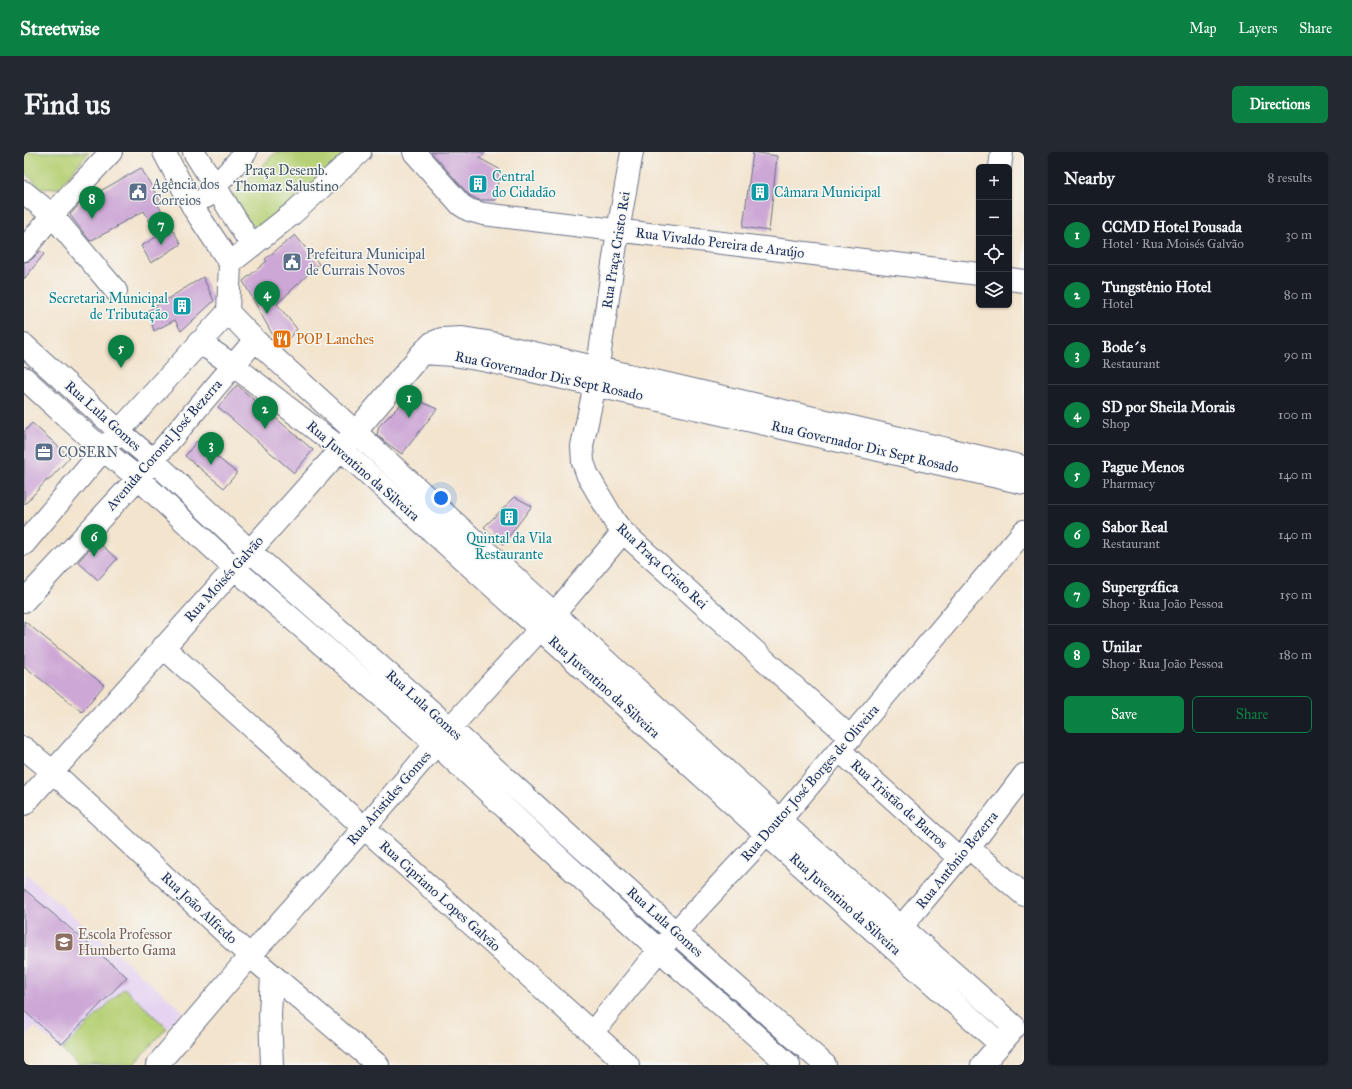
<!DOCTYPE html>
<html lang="en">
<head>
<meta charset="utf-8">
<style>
  body { margin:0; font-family:"IM FELL Great Primer",serif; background:#242831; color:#f1f3f6 }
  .controls { position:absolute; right:12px; top:12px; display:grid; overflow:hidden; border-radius:6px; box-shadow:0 1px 3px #0004 }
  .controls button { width:36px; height:36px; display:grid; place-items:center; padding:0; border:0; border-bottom:1px solid #363941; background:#171b24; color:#f1f3f6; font:20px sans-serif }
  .you { position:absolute; left:417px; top:346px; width:14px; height:14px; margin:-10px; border:3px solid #fff; border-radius:50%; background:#1a73e8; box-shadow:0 0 0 6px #1a73e833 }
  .badge { display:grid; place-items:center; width:26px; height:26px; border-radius:50%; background:#0b8043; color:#fff; font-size:13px; font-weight:700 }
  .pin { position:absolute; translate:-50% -33px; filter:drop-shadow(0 1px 2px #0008) }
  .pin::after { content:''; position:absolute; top:21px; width:14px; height:12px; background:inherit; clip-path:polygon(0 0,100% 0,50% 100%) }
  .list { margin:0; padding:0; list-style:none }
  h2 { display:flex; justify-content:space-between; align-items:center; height:52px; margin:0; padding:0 16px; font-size:17px }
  h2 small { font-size:13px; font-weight:400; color:#9ea1a6 }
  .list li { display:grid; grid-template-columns:26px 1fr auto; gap:12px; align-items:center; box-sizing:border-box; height:60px; padding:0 16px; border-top:1px solid #363941 }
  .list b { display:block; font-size:15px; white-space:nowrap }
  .list p { margin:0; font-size:13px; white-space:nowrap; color:#9ea1a6 }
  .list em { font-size:13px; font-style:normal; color:#9ea1a6 }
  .actions { display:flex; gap:8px; padding:12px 16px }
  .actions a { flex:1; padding:9px 0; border:1px solid #0b8043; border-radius:6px; text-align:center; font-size:14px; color:#0b8043 }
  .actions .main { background:#0b8043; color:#fff }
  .icon { flex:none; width:22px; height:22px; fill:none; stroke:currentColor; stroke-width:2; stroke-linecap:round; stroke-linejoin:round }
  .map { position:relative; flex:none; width:1000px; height:913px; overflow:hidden; border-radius:6px }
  header { display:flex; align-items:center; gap:24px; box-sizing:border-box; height:56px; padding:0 20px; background:#0b8043; color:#fff }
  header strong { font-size:19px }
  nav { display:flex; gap:22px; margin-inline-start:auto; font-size:14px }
  .intro { display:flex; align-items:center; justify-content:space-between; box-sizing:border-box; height:96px; padding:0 24px }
  h1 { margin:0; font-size:28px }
  .button { padding:10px 18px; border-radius:6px; background:#0b8043; color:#fff; font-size:14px; font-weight:700 }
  main { display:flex; gap:24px; padding:0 24px }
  aside { flex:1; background:#171b24; border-radius:6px; box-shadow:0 1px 3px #0004 }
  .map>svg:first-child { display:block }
  .built { fill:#e5d3f1 }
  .green { fill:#b6d075; stroke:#68806a }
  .building { fill:#cda8d6 }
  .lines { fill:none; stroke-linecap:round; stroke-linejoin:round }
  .minor-casing { stroke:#676e85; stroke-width:24 }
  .minor { stroke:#fff; stroke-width:22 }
  .labels { text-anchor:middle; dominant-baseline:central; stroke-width:3; stroke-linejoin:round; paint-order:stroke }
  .park-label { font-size:14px; fill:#425764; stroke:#f6f6f2 }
  .culture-label { font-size:14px; fill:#0d838f; stroke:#f6f6f2; text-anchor:start }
  .service-label { font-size:14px; fill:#4e5e75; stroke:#f6f6f2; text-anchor:start }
  .street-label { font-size:14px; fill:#1b2f5e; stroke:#f6f6f2 }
  .food-label { font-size:14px; fill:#c56008; stroke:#f6f6f2; text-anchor:start }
  .education-label { font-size:14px; fill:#785e54; stroke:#f6f6f2; text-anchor:start }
</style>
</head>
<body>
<header>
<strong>Streetwise</strong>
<nav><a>Map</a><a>Layers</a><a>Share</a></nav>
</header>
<div class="intro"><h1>Find us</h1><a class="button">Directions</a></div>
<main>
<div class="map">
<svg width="1000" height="913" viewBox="0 0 1000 913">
  <rect width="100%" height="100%" fill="#f6f6f2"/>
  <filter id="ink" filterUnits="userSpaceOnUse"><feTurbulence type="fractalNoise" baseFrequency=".025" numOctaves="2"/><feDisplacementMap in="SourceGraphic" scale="8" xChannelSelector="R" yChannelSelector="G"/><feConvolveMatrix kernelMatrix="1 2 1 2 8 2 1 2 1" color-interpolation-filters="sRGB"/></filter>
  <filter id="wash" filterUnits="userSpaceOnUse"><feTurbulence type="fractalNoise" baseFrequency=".012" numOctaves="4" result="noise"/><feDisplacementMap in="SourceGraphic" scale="16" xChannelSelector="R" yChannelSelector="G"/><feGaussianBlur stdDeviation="0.9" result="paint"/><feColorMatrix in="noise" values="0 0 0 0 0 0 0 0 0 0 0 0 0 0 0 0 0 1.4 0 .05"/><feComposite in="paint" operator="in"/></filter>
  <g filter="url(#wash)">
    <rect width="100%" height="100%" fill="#f3e4ce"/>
    <!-- built -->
    <path class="built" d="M0,721L159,859L109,913H55L11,875L0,886Z"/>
    <!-- green -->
    <path class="green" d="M0,0H65L35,36L18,37L0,20Z
      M252,0H335L232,77L217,61L205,46Z
      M100,836L143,876L109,913H55L38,898Z"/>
    <g id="blocks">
      <!-- building -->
      <path class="building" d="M407,0H462L455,6L475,17L472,48H455L445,43Z
        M729,0L753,4L745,79L719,75Z
        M117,16L136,49L133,51L157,92L127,111L117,94L134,84L120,59L92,74L93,75L66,89L46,63L62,45L69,40L71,42Z
        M271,83L295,112L253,152L273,177L257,195L253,191L219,129L243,109L241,107Z
        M16,99L20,102L0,127V110L5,109L9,106Z
        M179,125L190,149L157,179L151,168L130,179L124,159Z
        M213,233L289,298L270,321L194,255Z
        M385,244L413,257L378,302L364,292L353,283L355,274Z
        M8,271L46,305L24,329L23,328L0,353V280Z
        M173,289L213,321L200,336L161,304Z
        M491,345L508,354L479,392L460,375Z
        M73,389L93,407L74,428L54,410Z
        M0,469L80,533L58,560L0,514Z
        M0,737L103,825L38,892L0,859Z"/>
    </g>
  </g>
  <g filter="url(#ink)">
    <use href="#blocks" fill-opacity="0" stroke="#676e85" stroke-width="1"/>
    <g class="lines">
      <defs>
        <path id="minor" d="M140,0L170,57L206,111
          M170,0L228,94
          M390,0L437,53L445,58L459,62L955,122
          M608,0L594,79L571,233L558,294L559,310L564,324L591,370L599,380L827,586
          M976,15L978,0
          M0,40L28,63L92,139
          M182,45L222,0
          M0,98L28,63L87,0
          M985,127L1000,129
          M204,160L231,188L756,668L991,875
          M204,160L206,111L268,62L336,0
          M175,190L209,213L317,297L742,682L976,892
          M0,193L95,279L129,308L226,399L426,576L651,780L801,913
          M398,201L429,203L464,209L1000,331
          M0,226L79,298L114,326L210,416L412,592L635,798L765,913
          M0,392L95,279L204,160
          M0,449L114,326L231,188
          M139,495L604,913
          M0,596L28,619L226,804L354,913
          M815,598L935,706
          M0,652L317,297L398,201L408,191L418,187L438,186L463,190L1000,315
          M945,696L1000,743
          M869,785L935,706L945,696L1000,623
          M568,881L635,798L756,668L1000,379
          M133,913L226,804L340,676L426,576L530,462L599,380
          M248,913L246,863L248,823
          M958,913L986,881"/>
      </defs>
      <!-- minor casing -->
      <use href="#minor" class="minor-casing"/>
      <!-- minor -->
      <use href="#minor" class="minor"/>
    </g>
  </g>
  <!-- icons -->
  <defs>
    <symbol id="building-square" viewBox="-11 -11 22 22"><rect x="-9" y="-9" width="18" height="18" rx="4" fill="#0f9aa8" stroke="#f6f6f2"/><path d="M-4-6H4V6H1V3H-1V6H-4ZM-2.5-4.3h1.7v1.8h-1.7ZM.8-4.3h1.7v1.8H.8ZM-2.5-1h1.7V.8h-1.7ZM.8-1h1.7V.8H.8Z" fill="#fff"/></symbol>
    <symbol id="civic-square" viewBox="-11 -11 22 22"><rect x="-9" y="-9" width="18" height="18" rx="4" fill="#5c6f8a" stroke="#f6f6f2"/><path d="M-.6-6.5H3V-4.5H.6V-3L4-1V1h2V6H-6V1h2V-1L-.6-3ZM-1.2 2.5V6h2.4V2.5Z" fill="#fff"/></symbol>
    <symbol id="restaurant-square" viewBox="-11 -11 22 22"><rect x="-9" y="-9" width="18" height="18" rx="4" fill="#e8710a" stroke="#f6f6f2"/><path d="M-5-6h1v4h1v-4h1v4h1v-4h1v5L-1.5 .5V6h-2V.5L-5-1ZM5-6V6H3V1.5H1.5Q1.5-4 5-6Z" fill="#fff"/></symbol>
    <symbol id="office-square" viewBox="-11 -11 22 22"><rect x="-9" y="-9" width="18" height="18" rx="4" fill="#5c6f8a" stroke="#f6f6f2"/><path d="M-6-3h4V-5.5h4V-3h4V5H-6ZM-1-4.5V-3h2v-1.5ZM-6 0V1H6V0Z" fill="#fff"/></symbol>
    <symbol id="school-square" viewBox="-11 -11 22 22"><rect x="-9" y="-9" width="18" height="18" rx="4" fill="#8d6e63" stroke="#f6f6f2"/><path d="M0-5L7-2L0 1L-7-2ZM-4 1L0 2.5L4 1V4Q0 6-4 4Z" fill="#fff"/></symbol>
  </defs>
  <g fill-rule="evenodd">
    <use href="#building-square" x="443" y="21" width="22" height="22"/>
    <use href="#civic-square" x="103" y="29" width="22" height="22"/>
    <use href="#building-square" x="725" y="29" width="22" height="22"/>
    <use href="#civic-square" x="257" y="99" width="22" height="22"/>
    <use href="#building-square" x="147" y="143" width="22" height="22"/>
    <use href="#restaurant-square" x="247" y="176" width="22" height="22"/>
    <use href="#office-square" x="9" y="289" width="22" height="22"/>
    <use href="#building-square" x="474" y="354" width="22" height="22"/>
    <use href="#school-square" x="29" y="779" width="22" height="22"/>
  </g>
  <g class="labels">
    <!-- park labels -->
    <g class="park-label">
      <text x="262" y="18">Praça Desemb.<tspan x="262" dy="16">Thomaz Salustino</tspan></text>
    </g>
    <!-- culture labels -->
    <g class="culture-label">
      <text x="468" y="24">Central<tspan x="468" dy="16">do Cidadão</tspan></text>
      <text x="750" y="40">Câmara Municipal</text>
      <text x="144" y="146" text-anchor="end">Secretaria Municipal<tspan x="144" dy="16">de Tributação</tspan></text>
      <text x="485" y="386" text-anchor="middle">Quintal da Vila<tspan x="485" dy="16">Restaurante</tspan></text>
    </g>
    <!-- service labels -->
    <g class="service-label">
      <text x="128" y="32">Agência dos<tspan x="128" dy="16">Correios</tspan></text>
      <text x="282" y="102">Prefeitura Municipal<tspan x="282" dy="16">de Currais Novos</tspan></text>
      <text x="34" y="300">COSERN</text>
    </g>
    <!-- street labels -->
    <g class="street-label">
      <text transform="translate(696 91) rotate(7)">Rua Vivaldo Pereira de Araújo</text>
      <text transform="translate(592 98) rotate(-81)">Rua Praça Cristo Rei</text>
      <text transform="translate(525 224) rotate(12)">Rua Governador Dix Sept Rosado</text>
      <text transform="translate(79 264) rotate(42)">Rua Lula Gomes</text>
      <text transform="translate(140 293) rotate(-49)">Avenida Coronel José Bezerra</text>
      <text transform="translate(841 295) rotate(13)">Rua Governador Dix Sept Rosado</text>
      <text transform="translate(339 319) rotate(41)">Rua Juventino da Silveira</text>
      <text transform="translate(638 414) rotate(43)">Rua Praça Cristo Rei</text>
      <text transform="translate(200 427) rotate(-48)">Rua Moisés Galvão</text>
      <text transform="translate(580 535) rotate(42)">Rua Juventino da Silveira</text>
      <text transform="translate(400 553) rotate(42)">Rua Lula Gomes</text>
      <text transform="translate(786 631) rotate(-49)">Rua Doutor José Borges de Oliveira</text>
      <text transform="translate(365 646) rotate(-49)">Rua Aristides Gomes</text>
      <text transform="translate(875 652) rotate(42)">Rua Tristão de Barros</text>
      <text transform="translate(933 708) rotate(-51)">Rua Antônio Bezerra</text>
      <text transform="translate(416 744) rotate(42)">Rua Cipriano Lopes Galvão</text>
      <text transform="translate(821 752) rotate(42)">Rua Juventino da Silveira</text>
      <text transform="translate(175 756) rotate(43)">Rua João Alfredo</text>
      <text transform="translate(641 770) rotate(42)">Rua Lula Gomes</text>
    </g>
    <!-- food labels -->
    <g class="food-label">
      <text x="272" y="187">POP Lanches</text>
    </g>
    <!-- education labels -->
    <g class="education-label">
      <text x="54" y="782">Escola Professor<tspan x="54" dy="16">Humberto Gama</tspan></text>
    </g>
  </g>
</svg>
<div class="controls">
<button>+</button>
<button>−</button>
<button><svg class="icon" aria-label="locate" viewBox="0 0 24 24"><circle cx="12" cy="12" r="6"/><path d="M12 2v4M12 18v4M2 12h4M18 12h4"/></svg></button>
<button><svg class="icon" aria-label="layers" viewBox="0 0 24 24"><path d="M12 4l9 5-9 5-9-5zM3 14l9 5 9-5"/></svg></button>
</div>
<div class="you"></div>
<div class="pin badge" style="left:385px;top:266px">1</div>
<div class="pin badge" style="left:241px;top:277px">2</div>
<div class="pin badge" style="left:187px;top:313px">3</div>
<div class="pin badge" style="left:243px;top:162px">4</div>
<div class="pin badge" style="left:97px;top:216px">5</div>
<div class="pin badge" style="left:70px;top:405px">6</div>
<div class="pin badge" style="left:137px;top:93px">7</div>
<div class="pin badge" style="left:68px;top:67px">8</div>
</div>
<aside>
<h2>Nearby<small>8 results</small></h2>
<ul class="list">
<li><span class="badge">1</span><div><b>CCMD Hotel Pousada</b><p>Hotel · Rua Moisés Galvão</p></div><em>30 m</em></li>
<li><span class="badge">2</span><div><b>Tungstênio Hotel</b><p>Hotel</p></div><em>80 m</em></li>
<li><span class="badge">3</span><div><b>Bode´s</b><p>Restaurant</p></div><em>90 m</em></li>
<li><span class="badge">4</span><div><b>SD por Sheila Morais</b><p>Shop</p></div><em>100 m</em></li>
<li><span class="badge">5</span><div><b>Pague Menos</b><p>Pharmacy</p></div><em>140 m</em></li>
<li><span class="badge">6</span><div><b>Sabor Real</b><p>Restaurant</p></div><em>140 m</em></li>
<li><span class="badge">7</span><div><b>Supergráfica</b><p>Shop · Rua João Pessoa</p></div><em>150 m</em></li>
<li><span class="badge">8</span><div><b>Unilar</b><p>Shop · Rua João Pessoa</p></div><em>180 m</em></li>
</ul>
<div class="actions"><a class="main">Save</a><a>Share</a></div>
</aside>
</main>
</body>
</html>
